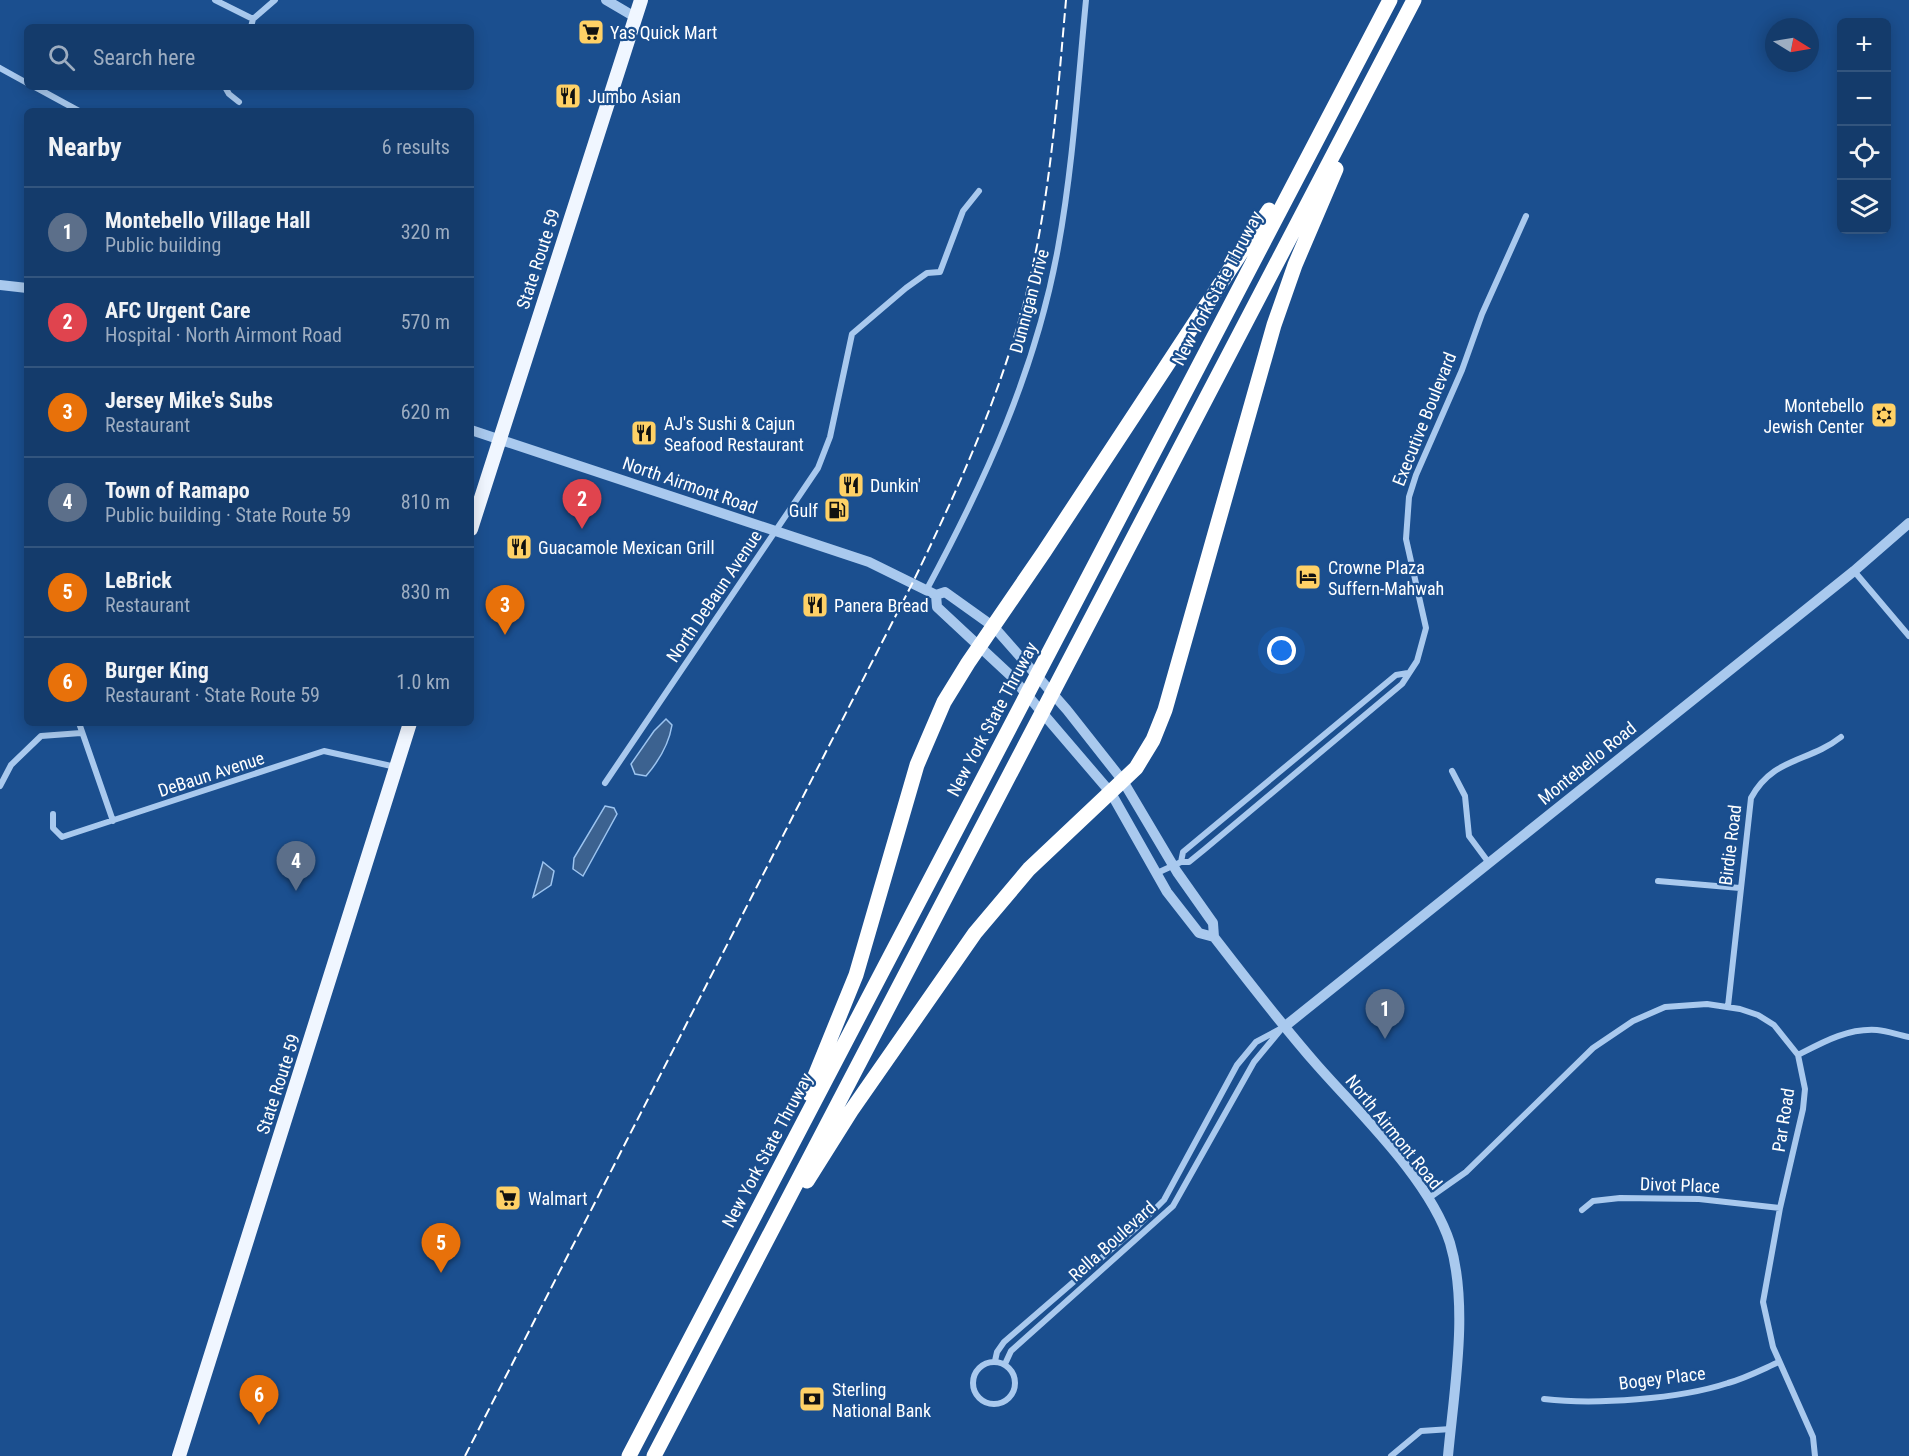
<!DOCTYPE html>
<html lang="en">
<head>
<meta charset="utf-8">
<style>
  body { margin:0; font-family:"Roboto Condensed",sans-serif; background:#1d4271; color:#f1f3f6 }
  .controls { position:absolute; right:18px; top:18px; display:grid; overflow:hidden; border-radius:9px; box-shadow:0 3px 15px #0003 }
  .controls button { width:54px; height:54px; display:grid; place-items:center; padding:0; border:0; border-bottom:2px solid #33557e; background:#143b6b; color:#f1f3f6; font:30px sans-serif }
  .compass { position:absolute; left:1765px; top:18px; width:54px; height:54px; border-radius:50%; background:#143b6b; box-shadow:0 3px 15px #0003; rotate:101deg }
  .you { position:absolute; left:1282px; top:651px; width:21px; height:21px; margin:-15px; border:4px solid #fff; border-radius:50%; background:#1a73e8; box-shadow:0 0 0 9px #1a73e833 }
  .badge { display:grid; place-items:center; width:39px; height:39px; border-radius:50%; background:#e797bd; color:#fff; font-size:20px; font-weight:700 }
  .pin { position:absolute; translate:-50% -50px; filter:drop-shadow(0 2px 3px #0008) }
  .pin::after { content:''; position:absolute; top:32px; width:21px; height:18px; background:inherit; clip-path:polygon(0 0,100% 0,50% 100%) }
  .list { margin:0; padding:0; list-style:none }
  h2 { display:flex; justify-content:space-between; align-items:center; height:78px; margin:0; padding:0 24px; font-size:26px }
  h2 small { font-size:20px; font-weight:400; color:#9dadc1 }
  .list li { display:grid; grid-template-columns:39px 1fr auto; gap:18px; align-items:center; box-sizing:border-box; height:90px; padding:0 24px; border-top:2px solid #33557e }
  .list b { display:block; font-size:22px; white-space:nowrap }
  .list p { margin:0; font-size:20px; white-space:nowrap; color:#9dadc1 }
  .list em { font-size:20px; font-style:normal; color:#9dadc1 }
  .icon { flex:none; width:33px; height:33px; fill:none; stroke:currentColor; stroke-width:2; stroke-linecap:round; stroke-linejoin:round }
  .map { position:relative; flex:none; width:1909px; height:1456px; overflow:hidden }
  .search { position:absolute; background:#143b6b; box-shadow:0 3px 15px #0003; left:24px; top:24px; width:450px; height:66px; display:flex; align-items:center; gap:15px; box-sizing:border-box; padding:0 21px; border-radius:9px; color:#9dadc1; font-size:22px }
  .panel { position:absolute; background:#143b6b; box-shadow:0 3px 15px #0003; left:24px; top:108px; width:450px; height:618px; border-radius:9px }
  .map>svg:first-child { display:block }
  .water { fill:#3c6290; stroke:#9cc4f0; stroke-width:1.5 }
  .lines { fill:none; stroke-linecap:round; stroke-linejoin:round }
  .minor { stroke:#a9c9ee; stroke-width:6 }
  .tertiary { stroke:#a9c9ee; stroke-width:10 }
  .primary { stroke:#f0f6ff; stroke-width:14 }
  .motorway { stroke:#fff; stroke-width:15 }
  .rail { stroke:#fff; stroke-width:2; stroke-dasharray:10 4.5; stroke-linecap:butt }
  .labels { text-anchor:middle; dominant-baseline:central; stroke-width:4.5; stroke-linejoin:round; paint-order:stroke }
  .poi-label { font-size:18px; fill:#fff; stroke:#1b4f8f; text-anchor:start }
  .street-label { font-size:18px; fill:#fff; stroke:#1b4f8f }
</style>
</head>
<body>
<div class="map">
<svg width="1909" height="1456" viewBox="0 0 1909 1456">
  <rect width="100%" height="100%" fill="#1b4f8f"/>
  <!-- water -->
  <path class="water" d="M666,719L672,725C669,744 658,762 646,776L635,774L631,764L654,731Z
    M605,806L614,808L617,814L583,876L573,869L574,858Z
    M543,862L554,871L551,885L533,897Z"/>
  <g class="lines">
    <!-- minor -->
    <path class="minor" d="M215,0L253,19
      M251,27L253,19L275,0
      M0,68L27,83
      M35,87L79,111
      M225,87L229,94L239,102
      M1854,571L1909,636
      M927,589C985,481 1036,370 1058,248C1073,166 1078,82 1086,0
      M79,723L113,821
      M1452,771L1465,796L1469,836L1489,863
      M605,783L818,468L830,437L852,334L906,288L927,273L940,272L963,211L979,191
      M0,786L11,765L41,736L81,733
      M53,814V828L62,837L324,751L396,767
      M1181,862L1183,852L1396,675L1408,673
      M1157,873L1181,862H1189L1205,849L1402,684L1417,661L1426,628L1406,539L1409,497L1416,475L1462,370L1482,314L1526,216
      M1658,881L1740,888
      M1728,1006L1751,798C1773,757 1808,763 1841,737
      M1798,1055C1823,1042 1848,1028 1877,1030C1888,1031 1898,1035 1909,1037
      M1429,1198L1466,1172L1593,1048L1633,1021L1665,1007L1707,1004L1740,1009L1758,1015L1774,1025L1798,1055L1805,1089L1803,1109L1780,1208L1763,1302L1773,1347L1813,1437L1815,1456
      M1582,1210L1593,1201L1620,1198L1699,1199L1780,1208
      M995,1361L997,1352L1004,1342L1136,1228L1164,1200L1237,1065L1256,1042L1284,1027
      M973 1383a21 21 0 1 1 42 0a21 21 0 1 1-42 0Z
      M1005,1364L1011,1351L1173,1206L1254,1062L1283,1027
      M1544,1399C1595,1405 1680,1399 1728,1383C1746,1378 1763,1369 1779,1362
      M1391,1456L1421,1431L1451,1429"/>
    <!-- tertiary -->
    <path class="tertiary" d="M606,0L635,17
      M0,285L27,288
      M471,430L869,562L936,595L945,592L994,627L1067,710L1123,781L1177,872L1213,923L1214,937C1248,981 1281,1024 1317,1065C1361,1115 1430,1180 1450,1243C1469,1307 1454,1390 1448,1456
      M936,595L937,607L1010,675L1111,793L1167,892L1199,933L1214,937
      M1284,1027L1854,571L1909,523"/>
    <!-- primary -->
    <path class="primary" d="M471,529L641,0
      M179,1456L410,723"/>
    <!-- motorway -->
    <path class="motorway" d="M808,1093L856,975L917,765L944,702L968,663L1044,552L1269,210
      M807,1181L851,1111L975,933L1029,869L1136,768L1153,740L1165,710L1274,325L1295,265L1336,169
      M629,1456L1390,0
      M654,1456L1414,0"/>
    <!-- rail -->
    <path class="rail" d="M465,1456L913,582C957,491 998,401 1024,303C1050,204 1057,101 1066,0"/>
  </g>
  <!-- icons -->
  <defs>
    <symbol id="supermarket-square" viewBox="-11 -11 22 22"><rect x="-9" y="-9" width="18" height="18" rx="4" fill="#ffd166" stroke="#1b4f8f"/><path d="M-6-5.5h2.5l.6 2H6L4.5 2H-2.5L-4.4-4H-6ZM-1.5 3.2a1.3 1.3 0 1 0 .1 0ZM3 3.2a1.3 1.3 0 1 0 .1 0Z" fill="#111"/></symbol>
    <symbol id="restaurant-square" viewBox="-11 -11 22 22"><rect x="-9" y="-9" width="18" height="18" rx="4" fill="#ffd166" stroke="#1b4f8f"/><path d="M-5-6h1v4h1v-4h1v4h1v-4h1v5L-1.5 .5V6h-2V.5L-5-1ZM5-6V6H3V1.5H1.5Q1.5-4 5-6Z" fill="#111"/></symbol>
    <symbol id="synagogue-square" viewBox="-11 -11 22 22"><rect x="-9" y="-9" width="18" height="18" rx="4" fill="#ffd166" stroke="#1b4f8f"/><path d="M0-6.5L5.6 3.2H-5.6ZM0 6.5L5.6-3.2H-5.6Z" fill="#111"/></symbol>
    <symbol id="fuel-square" viewBox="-11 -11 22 22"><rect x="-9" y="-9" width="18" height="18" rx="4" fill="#ffd166" stroke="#1b4f8f"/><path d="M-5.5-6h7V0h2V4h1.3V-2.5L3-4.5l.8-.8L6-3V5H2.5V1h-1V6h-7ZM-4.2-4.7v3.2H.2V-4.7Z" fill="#111"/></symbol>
    <symbol id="hotel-square" viewBox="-11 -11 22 22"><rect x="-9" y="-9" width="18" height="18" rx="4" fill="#ffd166" stroke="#1b4f8f"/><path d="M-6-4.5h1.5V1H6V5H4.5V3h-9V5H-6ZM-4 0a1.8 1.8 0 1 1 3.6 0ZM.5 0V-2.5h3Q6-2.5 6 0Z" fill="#111"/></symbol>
    <symbol id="bank-square" viewBox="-11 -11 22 22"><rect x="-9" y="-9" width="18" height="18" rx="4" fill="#ffd166" stroke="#1b4f8f"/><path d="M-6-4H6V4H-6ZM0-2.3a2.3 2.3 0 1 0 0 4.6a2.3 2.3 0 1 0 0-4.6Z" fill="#111"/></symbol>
  </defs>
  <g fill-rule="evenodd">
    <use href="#supermarket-square" x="576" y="17" width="30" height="30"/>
    <use href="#restaurant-square" x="553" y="81" width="30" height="30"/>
    <use href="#synagogue-square" x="1869" y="400" width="30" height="30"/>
    <use href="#restaurant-square" x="629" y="418" width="30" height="30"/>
    <use href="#restaurant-square" x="836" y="470" width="30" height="30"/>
    <use href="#fuel-square" x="822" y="495" width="30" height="30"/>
    <use href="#restaurant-square" x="504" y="532" width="30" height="30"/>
    <use href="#hotel-square" x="1293" y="562" width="30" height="30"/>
    <use href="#restaurant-square" x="800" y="590" width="30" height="30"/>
    <use href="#supermarket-square" x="493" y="1183" width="30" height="30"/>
    <use href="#bank-square" x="797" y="1384" width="30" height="30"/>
  </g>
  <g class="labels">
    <!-- poi labels -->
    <g class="poi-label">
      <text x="610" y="32">Yas Quick Mart</text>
      <text x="588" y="96">Jumbo Asian</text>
      <text x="1864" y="405" text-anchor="end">Montebello<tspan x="1864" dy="21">Jewish Center</tspan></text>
      <text x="664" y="423">AJ's Sushi &amp; Cajun<tspan x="664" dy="21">Seafood Restaurant</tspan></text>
      <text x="870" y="485">Dunkin'</text>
      <text x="818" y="510" text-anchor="end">Gulf</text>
      <text x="538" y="547">Guacamole Mexican Grill</text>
      <text x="1328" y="567">Crowne Plaza<tspan x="1328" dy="21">Suffern-Mahwah</tspan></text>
      <text x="834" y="605">Panera Bread</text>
      <text x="528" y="1198">Walmart</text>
      <text x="832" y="1389">Sterling<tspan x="832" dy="21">National Bank</tspan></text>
    </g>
    <!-- street labels -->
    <g class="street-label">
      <text transform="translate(538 259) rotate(-72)">State Route 59</text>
      <text transform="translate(1217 288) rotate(-62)">New York State Thruway</text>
      <text transform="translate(1029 301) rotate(-75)">Dunnigan Drive</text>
      <text transform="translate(1424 419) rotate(-68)">Executive Boulevard</text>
      <text transform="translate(690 485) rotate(19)">North Airmont Road</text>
      <text transform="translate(714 596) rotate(-56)">North DeBaun Avenue</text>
      <text transform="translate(992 719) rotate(-62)">New York State Thruway</text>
      <text transform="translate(1587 763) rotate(-39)">Montebello Road</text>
      <text transform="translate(211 774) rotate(-18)">DeBaun Avenue</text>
      <text transform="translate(1730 845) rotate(-83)">Birdie Road</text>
      <text transform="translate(278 1084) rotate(-72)">State Route 59</text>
      <text transform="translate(1783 1120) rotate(-81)">Par Road</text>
      <text transform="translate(1394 1132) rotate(51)">North Airmont Road</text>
      <text transform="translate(767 1150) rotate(-62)">New York State Thruway</text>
      <text transform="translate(1680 1185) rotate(2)">Divot Place</text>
      <text transform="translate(1112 1241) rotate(-42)">Rella Boulevard</text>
      <text transform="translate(1662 1378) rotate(-7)">Bogey Place</text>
    </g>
  </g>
</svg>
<div class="controls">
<button>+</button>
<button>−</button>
<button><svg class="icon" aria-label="locate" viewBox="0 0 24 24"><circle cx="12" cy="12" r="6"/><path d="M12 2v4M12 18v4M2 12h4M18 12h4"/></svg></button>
<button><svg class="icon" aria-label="layers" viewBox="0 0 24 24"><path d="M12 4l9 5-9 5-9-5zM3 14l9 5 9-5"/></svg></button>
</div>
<svg class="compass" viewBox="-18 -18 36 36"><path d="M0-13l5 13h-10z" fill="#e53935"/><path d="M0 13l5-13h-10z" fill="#9dadc1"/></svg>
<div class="you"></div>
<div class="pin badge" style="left:1385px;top:1039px;background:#5c6f8a">1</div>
<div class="pin badge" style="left:582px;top:529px;background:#e0444e">2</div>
<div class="pin badge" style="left:505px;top:635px;background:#e8710a">3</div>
<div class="pin badge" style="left:296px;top:891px;background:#5c6f8a">4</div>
<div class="pin badge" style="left:441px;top:1273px;background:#e8710a">5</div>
<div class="pin badge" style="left:259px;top:1425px;background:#e8710a">6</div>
<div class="search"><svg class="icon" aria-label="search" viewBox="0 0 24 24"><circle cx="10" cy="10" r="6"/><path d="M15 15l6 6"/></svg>Search here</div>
<section class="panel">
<h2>Nearby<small>6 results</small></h2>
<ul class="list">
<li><span class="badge" style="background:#5c6f8a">1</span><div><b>Montebello Village Hall</b><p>Public building</p></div><em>320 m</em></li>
<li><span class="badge" style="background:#e0444e">2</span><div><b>AFC Urgent Care</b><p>Hospital · North Airmont Road</p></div><em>570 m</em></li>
<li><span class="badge" style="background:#e8710a">3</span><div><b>Jersey Mike's Subs</b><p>Restaurant</p></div><em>620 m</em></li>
<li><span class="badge" style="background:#5c6f8a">4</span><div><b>Town of Ramapo</b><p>Public building · State Route 59</p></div><em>810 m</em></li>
<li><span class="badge" style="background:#e8710a">5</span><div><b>LeBrick</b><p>Restaurant</p></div><em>830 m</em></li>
<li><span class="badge" style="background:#e8710a">6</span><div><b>Burger King</b><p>Restaurant · State Route 59</p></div><em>1.0 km</em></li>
</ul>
</section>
</div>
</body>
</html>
